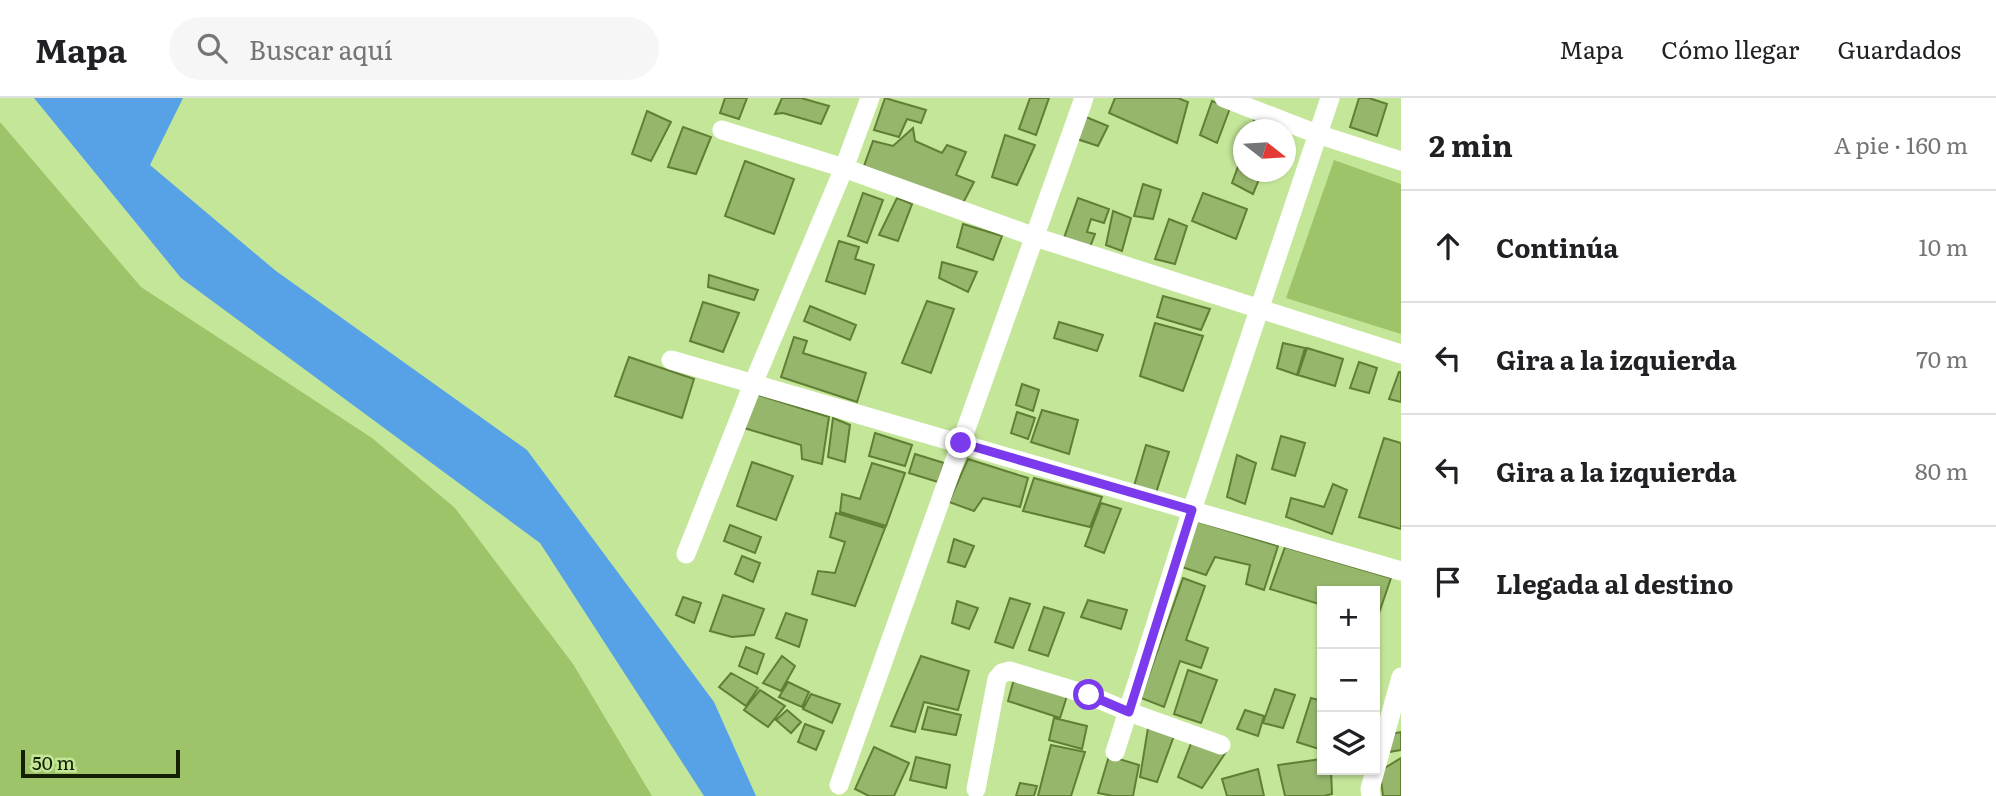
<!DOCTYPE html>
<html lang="es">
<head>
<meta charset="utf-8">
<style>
  body { margin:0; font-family:Literata,serif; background:#f6f6f6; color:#202124 }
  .controls { position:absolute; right:21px; bottom:21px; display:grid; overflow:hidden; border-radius:0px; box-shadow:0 2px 5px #0004 }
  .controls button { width:63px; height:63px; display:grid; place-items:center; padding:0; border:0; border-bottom:2px solid #e0e0e0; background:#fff; color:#202124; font:35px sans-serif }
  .compass { position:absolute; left:1233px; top:21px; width:63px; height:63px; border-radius:50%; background:#fff; box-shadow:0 2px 5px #0004; rotate:107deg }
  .scale { position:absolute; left:21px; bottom:18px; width:159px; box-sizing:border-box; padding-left:7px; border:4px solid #142002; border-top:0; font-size:19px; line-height:24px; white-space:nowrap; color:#142002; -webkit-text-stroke:5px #c4e699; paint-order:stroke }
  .stop { position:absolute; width:21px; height:21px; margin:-16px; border:5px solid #7c3aed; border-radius:50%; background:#fff }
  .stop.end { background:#7c3aed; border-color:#fff; box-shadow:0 2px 7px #0008 }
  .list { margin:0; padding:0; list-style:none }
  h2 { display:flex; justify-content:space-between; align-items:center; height:91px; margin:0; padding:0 28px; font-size:30px }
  h2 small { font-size:23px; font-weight:400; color:#757577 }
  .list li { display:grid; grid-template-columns:46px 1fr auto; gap:21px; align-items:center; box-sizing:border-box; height:112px; padding:0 28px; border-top:2px solid #e0e0e0 }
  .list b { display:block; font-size:26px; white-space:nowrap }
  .list em { font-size:23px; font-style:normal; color:#757577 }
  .icon { flex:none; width:38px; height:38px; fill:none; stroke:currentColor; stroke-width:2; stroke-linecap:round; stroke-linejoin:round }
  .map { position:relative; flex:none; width:1401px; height:698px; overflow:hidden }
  header { display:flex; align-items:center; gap:42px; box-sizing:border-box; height:98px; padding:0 35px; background:#fff; border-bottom:2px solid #e0e0e0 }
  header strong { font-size:33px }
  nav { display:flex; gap:38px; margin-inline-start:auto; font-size:24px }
  .search { width:490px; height:63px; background:#f6f6f6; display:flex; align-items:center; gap:18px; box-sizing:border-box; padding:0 24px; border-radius:38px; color:#757577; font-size:26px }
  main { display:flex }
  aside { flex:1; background:#fff }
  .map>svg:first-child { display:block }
  .green { fill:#9ec46a }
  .water { fill:#57a2e6 }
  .building { fill:#96b66c; stroke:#617e35; stroke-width:2 }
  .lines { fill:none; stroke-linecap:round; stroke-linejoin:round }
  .minor { stroke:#fff; stroke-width:19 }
  .route { stroke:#7c3aed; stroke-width:9 }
</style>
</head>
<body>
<header>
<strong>Mapa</strong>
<div class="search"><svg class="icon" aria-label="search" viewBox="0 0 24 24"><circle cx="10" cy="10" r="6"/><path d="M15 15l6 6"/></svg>Buscar aquí</div>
<nav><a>Mapa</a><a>Cómo llegar</a><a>Guardados</a></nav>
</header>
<main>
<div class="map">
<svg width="1401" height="698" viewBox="0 0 1401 698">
  <rect width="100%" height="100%" fill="#c4e699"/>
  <!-- green -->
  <path class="green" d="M0,24L141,189L372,340L455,410L573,566L652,698H0Z
    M1334,62L1401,86V236L1286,200Z"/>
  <!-- water -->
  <path class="water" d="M34,0H183L150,67L276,173L527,352L714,604L756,698H704L540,445L181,180Z"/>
  <!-- building -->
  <path class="building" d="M725,0H747L739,21L720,15Z
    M782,0H801L829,8L821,26L783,15L775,16Z
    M885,0L926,12L921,25L907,21L899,39L874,32Z
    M1030,0H1049L1036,37L1019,31Z
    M1115,0H1178L1188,4L1177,45L1109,15Z
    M1359,0H1369L1387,6L1377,38L1350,29Z
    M1212,3L1230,10L1217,45L1200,37Z
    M647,13L671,24L651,63L632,56Z
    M1081,17L1108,28L1098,48L1074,40Z
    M1255,19L1280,32H1251Z
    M683,29L711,39L696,76L668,69Z
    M913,30L915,43L942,55L947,47L966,54L956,77L974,84L963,105L864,68L873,43L893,48Z
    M1005,37L1035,47L1017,87L992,79Z
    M1244,52V74H1262L1253,96L1232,85Z
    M745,63L794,81L774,136L725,118Z
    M1143,86L1161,92L1153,121L1134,118Z
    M863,95L883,102L867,145L848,138Z
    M1203,95L1247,111L1236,141L1192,123Z
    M897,100L912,106L898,143L879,137Z
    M1078,100L1109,111L1104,125L1091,121L1087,134L1095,136L1090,149L1064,140Z
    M1113,113L1131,120L1122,153L1106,147Z
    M1169,121L1187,128L1175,166L1155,161Z
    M963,126L1002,138L993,162L957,149Z
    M839,143L859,149L855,161L874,167L865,196L826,183Z
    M942,164L977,174L968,194L939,180Z
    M709,177L758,192L754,202L708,189Z
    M1163,198L1210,211L1201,232L1157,219Z
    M927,203L954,211L931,275L902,265Z
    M703,204L739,215L723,254L690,243Z
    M810,208L856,227L850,242L804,223Z
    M1059,224L1103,237L1097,253L1054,240Z
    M1155,225L1203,238L1183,293L1140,278Z
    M794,239L807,243L803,255L866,275L857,304L781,279Z
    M1283,245L1305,250L1297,277L1277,270Z
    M1307,250L1343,261L1335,288L1298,277Z
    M629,259L694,281L682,320L615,298Z
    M1359,264L1377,270L1369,295L1350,290Z
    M1399,274H1401V304L1389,301Z
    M1022,286L1039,292L1033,313L1016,307Z
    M752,295L829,319L822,366L802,361L801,347L744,330Z
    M1042,312L1078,322L1069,356L1031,344Z
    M1017,314L1035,320L1028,341L1011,335Z
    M833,320L850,327L845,364L828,359Z
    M875,335L912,347L905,368L869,358Z
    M1281,338L1305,345L1295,378L1272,371Z
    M1384,340L1401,345V431L1359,419Z
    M1146,347L1169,354L1156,395L1134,388Z
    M915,356L944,365L938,384L909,375Z
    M1237,357L1256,365L1245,406L1227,399Z
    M968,361L1028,380L1020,409L983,400L974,413L949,404Z
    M752,364L793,378L776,422L737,408Z
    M872,365L905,375L886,428L840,414L842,396L860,401Z
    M1034,380L1102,399L1090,429L1023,413Z
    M1333,386L1347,392L1332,436L1286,419L1291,400L1324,409Z
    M1101,405L1121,411L1104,455L1085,448Z
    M836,415L885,430L855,508L812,496L818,473L835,475L845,444L830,439Z
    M1197,423L1278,448L1264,492L1246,486L1250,467L1215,459L1206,477L1182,469Z
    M730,427L761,439L755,455L724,443Z
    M954,441L974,448L965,469L948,464Z
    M1285,449L1391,480L1376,524L1375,493H1322V507L1270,491Z
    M742,458L760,465L753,484L735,476Z
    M1183,480L1205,488L1186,542L1208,550L1201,570L1180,563L1164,609L1141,600Z
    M723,497L764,511L754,537L732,539L710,533Z
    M683,499L701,505L694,525L676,517Z
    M1010,500L1030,506L1013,550L995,544Z
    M1088,502L1127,512L1121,531L1081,519Z
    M957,503L978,510L969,531L952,525Z
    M1044,509L1064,515L1048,558L1029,552Z
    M786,515L807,522L799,549L776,540Z
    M746,549L764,556L757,576L739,568Z
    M782,558L795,568L781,593L763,585Z
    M921,558L969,573L958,612L924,604L915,634L891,628Z
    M1188,572L1217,582L1201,625L1174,616Z
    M731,575L758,590L746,608L719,589Z
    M1014,581L1067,598L1060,620L1008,603Z
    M788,584L809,594L802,609L779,599Z
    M1275,591L1295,597L1283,630L1263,625Z
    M760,592L785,608L768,629L744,612Z
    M811,596L840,606L832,625L803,611Z
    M1311,600L1322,603V652L1297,644Z
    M928,609L961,617L956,637L922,631Z
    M787,612L801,624L791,635L776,622Z
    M1245,612L1264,618L1258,638L1237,631Z
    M1054,620L1087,628L1082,651L1049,642Z
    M1149,624L1175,635L1157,684L1140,679Z
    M805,626L824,633L816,652L798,644Z
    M1401,634V652L1389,654L1387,637Z
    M1194,638L1226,654L1202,690L1178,679Z
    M1051,647L1085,654L1071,698H1038Z
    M874,649L909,665L894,698H869L855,691Z
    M1109,658L1139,667L1133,698H1113L1098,695Z
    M916,659L950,667L946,690L910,682Z
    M1401,660V698H1383L1380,673Z
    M1322,661V672H1331L1332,696L1324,698H1285L1278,667Z
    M1258,671L1264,698H1227L1222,681Z
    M1020,685L1037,688L1034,698H1016Z"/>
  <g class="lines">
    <!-- minor -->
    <path class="minor" d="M1224,0L1317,36L1401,63
      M722,32L844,70L1035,139L1401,256
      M671,262L1401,473
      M686,456L753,286L844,70L870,0
      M1115,654L1192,412L1330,0
      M839,687L1084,0
      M976,691L997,581L1002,575L1010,573L1089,597L1129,614L1221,647
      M1371,698L1370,691L1401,579"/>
  </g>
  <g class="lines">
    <!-- route -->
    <path class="route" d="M961,345L1192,412L1129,614L1089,597"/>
  </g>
</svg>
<div class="controls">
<button>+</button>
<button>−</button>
<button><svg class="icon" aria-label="layers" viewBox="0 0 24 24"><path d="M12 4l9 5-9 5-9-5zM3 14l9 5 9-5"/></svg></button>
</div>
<svg class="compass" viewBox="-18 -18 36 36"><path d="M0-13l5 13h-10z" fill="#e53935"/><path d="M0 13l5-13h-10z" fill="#757577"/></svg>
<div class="scale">50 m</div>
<div class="stop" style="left:1089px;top:597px"></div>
<div class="stop end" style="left:961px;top:345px"></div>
</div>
<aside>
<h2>2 min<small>A pie · 160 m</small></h2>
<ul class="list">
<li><svg class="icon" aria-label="ahead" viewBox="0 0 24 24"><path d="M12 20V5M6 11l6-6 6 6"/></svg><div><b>Continúa</b></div><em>10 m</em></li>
<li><svg class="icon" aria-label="left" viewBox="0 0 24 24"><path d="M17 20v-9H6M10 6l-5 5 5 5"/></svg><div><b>Gira a la izquierda</b></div><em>70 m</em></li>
<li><svg class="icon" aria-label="left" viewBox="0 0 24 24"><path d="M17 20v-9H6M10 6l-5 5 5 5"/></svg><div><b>Gira a la izquierda</b></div><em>80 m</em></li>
<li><svg class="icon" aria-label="arrive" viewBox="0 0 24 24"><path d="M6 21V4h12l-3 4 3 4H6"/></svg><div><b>Llegada al destino</b></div></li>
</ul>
</aside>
</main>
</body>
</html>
